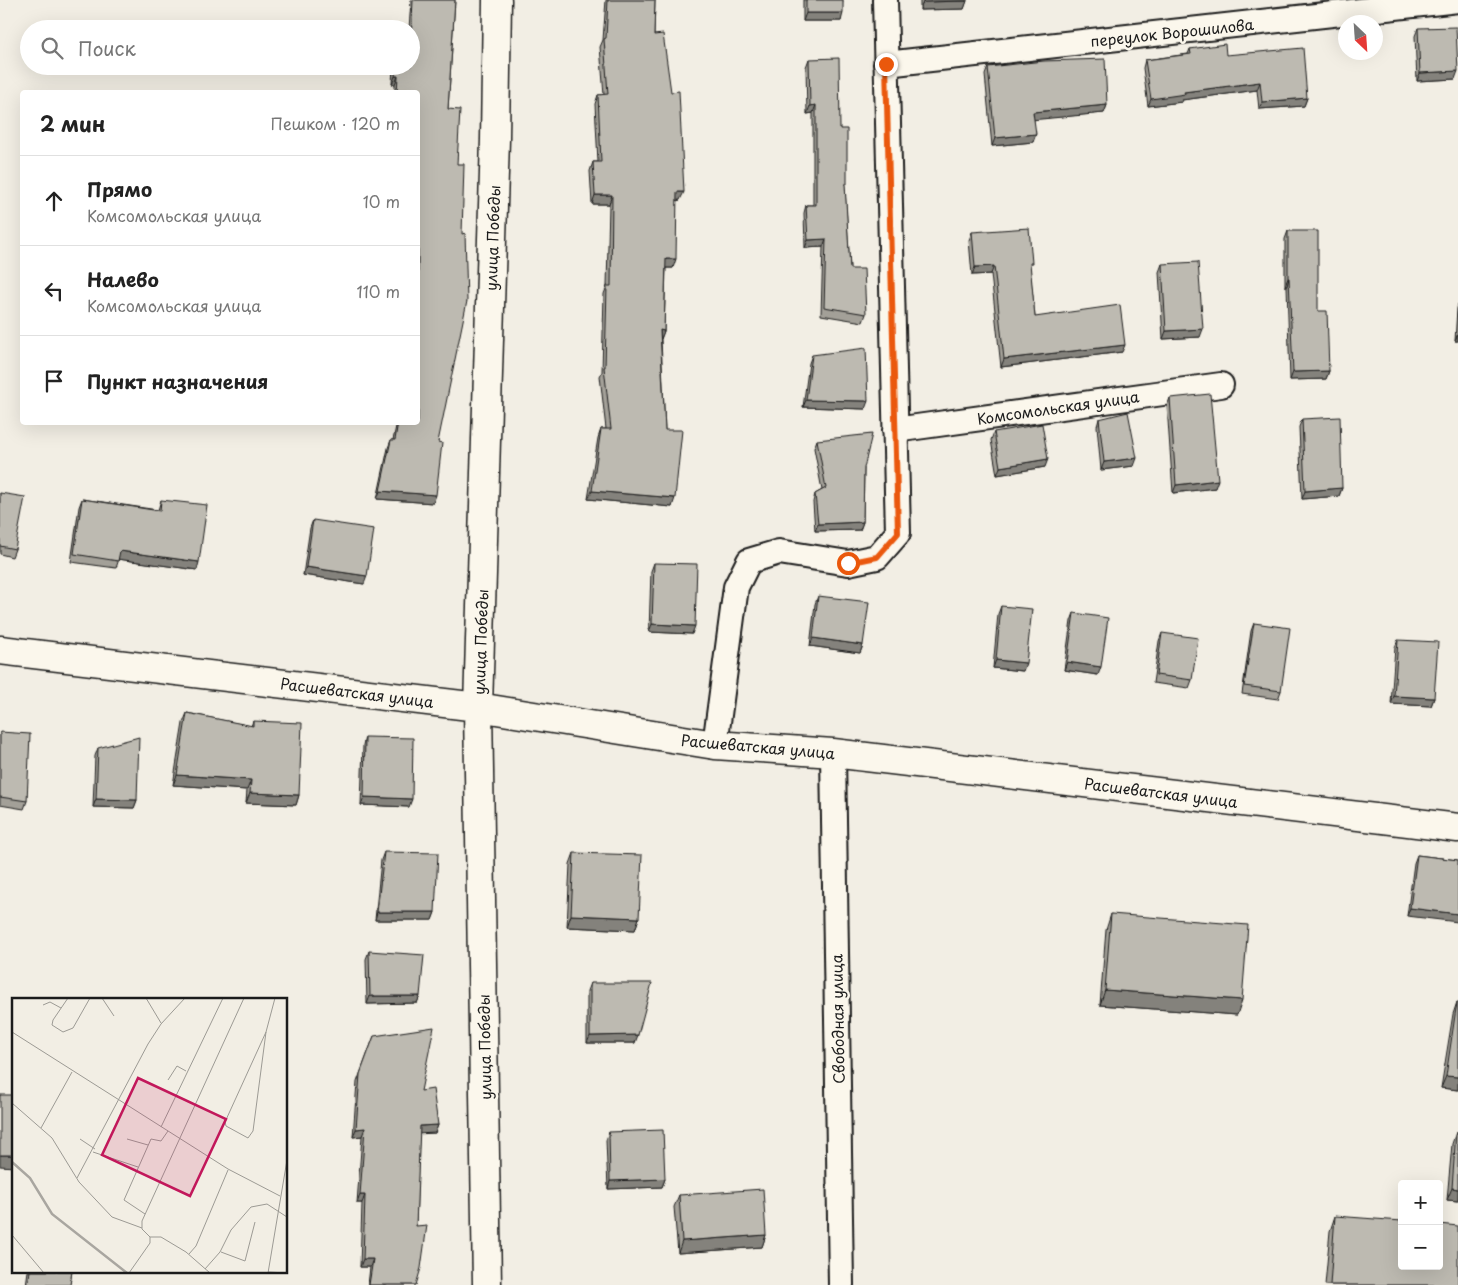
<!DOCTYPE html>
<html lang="ru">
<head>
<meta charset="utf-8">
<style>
  body { margin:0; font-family:"Playpen Sans",sans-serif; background:#f2f2f2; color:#222 }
  .controls { position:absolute; right:15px; bottom:15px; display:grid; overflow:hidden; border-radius:5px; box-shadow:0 5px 20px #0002 }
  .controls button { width:45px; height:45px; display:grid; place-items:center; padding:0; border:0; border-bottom:1px solid #e0e0e0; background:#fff; color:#222; font:25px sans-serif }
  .compass { position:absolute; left:1338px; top:15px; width:45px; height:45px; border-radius:50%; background:#fff; box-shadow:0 5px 20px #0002; rotate:155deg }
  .stop { position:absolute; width:15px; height:15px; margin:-11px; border:4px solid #ea580c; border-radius:50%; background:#fff }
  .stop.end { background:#ea580c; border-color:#fff; box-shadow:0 1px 5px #0008 }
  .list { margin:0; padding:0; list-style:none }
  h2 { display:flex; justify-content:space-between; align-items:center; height:65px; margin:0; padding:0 20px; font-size:21px }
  h2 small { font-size:16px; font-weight:400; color:#767676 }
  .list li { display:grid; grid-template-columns:32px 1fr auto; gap:15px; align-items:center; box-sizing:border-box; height:90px; padding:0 20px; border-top:1px solid #e0e0e0 }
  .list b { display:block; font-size:19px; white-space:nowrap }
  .list p { margin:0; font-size:16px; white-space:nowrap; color:#767676 }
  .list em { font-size:16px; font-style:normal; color:#767676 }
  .icon { flex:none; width:28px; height:28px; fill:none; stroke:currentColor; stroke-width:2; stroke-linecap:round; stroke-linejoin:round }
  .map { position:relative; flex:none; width:1458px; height:1285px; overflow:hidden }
  .search { position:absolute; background:#fff; box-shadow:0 5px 20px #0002; left:20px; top:20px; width:400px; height:55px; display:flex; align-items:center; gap:12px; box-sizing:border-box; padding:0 18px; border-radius:28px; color:#767676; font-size:19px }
  .panel { position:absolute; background:#fff; box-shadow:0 5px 20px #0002; left:20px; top:90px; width:400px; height:335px; border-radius:5px }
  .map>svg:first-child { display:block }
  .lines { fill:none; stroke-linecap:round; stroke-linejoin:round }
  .street-casing { stroke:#1c1c1c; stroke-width:28 }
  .secondary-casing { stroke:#1c1c1c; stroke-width:31 }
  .street { stroke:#fbf7ec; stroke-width:24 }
  .secondary { stroke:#fbf7ec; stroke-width:28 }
  .wall { fill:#a3a098; stroke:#1c1c1c }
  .shaded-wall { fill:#84827c; stroke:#1c1c1c }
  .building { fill:#bdbab1; stroke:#1c1c1c }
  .route { stroke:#ea580c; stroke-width:6 }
  .labels { text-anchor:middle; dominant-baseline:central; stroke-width:5; stroke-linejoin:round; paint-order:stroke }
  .street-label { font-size:15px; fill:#1c1c1c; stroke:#fbf7ec }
  .inset-river { fill:none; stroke:#a9a6a0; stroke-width:2.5 }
  .inset-road { fill:none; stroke:#9c9a94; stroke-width:1 }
  .view { fill:#c2185b; fill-opacity:0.15; stroke:#c2185b; stroke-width:2.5 }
  .inset-edge { fill:none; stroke:#1c1c1c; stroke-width:2.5 }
</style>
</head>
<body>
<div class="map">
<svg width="1458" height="1285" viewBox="0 0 1458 1285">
  <rect width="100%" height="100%" fill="#f2eee4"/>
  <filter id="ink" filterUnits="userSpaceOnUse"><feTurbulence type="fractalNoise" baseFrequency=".02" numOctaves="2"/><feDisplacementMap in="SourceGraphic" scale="10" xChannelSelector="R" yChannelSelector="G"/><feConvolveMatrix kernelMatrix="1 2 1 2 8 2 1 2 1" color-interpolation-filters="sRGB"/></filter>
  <g filter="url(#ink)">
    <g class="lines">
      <defs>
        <path id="street" d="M886,64L1458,0
          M895,430L1221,385
          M715,745L736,587L749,561L779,552L848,563L877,557L898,533L885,0
          M833,753L841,1285"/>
        <path id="secondary" d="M0,650L478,707L715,745L833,753L1458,828
          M487,1285L478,707L495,139L497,0"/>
      </defs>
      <!-- street casing -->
      <use href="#street" class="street-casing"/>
      <!-- secondary casing -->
      <use href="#secondary" class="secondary-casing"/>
      <!-- street -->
      <use href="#street" class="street"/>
      <!-- secondary -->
      <use href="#secondary" class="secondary"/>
    </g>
    <!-- wall -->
    <path class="wall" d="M411,0H455L448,109L438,442L433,503L377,499L388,448L391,440H393L397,422H418V92H395V84H392L393,66H411V29H409Z
      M606,0H655L654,35L680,200L676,201L673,268H666L664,331L661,339L665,430L672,507L588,499L598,438L601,429H606L600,376L602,372L604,294L607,286L609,204H592L590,171L593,162H598L595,104L598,95H604L600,47L603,40Z
      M803,0H843L841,21H803Z
      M920,0H967L964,9L920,10Z
      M1418,28L1455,79L1417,81L1415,36Z
      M1190,49L1226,55L1307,98L1304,106L1259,109L1257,90L1182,100V102L1148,106L1143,68L1145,60L1188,54Z
      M809,59L840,129L845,189L850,269L866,314L863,322L821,315L823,247L805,248L804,213L806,205H813V113L807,114L806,67Z
      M988,67L1107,105L1104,113L1034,119L1033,142L992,146L985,75Z
      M1288,231L1329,371L1326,379L1290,380L1287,286H1285V239Z
      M972,232L1030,268L1035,317L1122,352L1001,367L991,274L972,275L969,240Z
      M1162,264L1200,337L1163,339L1159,272Z
      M1458,304V341H1455L1457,308Z
      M812,355L865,409L803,407L809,363Z
      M1170,398L1215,488L1173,493L1167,406Z
      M1099,419L1134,466L1101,470L1097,426Z
      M1302,419L1342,488L1339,496L1302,499L1299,427Z
      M994,432L1045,467L997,475L991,440Z
      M817,440L864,468L863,522L860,530L815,531L813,502L815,494L822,490L814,448Z
      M0,493L15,549L12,557L0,554Z
      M82,499L158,510L161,500L197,570L119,559L116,568L71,562L79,507Z
      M313,520L364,584L303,575L310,528Z
      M654,563L692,634L649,632L651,571Z
      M818,596L863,645L860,653L810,646L815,604Z
      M1001,606L1023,671L993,668L998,614Z
      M1074,613L1098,675L1064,670L1071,621Z
      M1254,623L1281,691L1278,699L1242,694L1251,631Z
      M1162,633L1192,680L1189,688L1153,683L1159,641Z
      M1398,640L1434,698L1431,706L1391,704L1395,647Z
      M187,713L251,726L253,721L299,795L296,805L246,803L247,790L173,785L183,723Z
      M0,732L27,801L24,809L0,805Z
      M365,737L409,807L361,805L363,745Z
      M98,748L137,800L134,808L93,807L95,756Z
      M384,852L435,912L432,920H375L381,860Z
      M574,853L639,918L635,930L567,927L570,864Z
      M1417,855L1458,860L1407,916L1414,863Z
      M1111,914L1237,1015L1100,1005L1106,930Z
      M369,951L420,996L417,1003L367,1004L366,959Z
      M590,983L635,1043H587V991Z
      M1457,1002L1458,1090L1441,1088L1453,1014Z
      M374,1036L421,1091L438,1125L435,1133H419L416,1226V1285H368L370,1267H360L362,1203H357L362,1136L353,1137L357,1082Z
      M609,1132L665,1179L662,1187L608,1189L606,1140Z
      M1456,1132L1458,1201L1447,1200L1452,1144Z
      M679,1195L766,1235L762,1247L678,1253L674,1207Z
      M1335,1216L1458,1285H1325L1330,1231Z
      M28,1271H72L70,1285H26Z"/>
    <!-- shaded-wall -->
    <path class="shaded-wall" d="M967,1L964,9L920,10L923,2Z
      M806,13H843L841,21H803Z
      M1458,71L1455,79L1417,81L1420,73Z
      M395,76H398L395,84H392Z
      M1260,82L1257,90L1182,100V102L1148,106L1151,99L1184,92Z
      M1307,98L1304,106L1259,109L1262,102Z
      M816,105L813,113L807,114L810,106Z
      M1107,105L1104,113L1031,120L1033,112Z
      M1036,134L1033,142L992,146L995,138Z
      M677,192H684L680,200L673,201Z
      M595,195H612L609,204H592Z
      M826,239L823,247L805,248L808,240Z
      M666,259H676L673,268H663Z
      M994,266L991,274L972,275L975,267Z
      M1288,278H1289L1287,286H1285Z
      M1203,329L1200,337L1163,339L1166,331Z
      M660,330L664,331L661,339Z
      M1458,333V341H1455Z
      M1125,345L1122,352L1001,367L1004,359Z
      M1329,371L1326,379L1290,380L1293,372Z
      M806,400L868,401L865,409L803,407Z
      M1137,458L1134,466L1101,470L1104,462Z
      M1048,459L1045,467L997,475L1000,467Z
      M1218,480L1215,488L1173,493L1176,485Z
      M1342,488L1339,496L1302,499L1305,491Z
      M380,491L436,495L433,503L377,499Z
      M592,491L675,498L672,507L588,499Z
      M863,522L860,530L815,531L818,524Z
      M120,551L199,562L197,570L117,559Z
      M306,567L367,576L364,584L303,575Z
      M652,624L695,626L692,634L649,632Z
      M813,638L863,645L860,653L810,646Z
      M996,660L1026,663L1023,671L993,668Z
      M1067,662L1101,667L1098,675L1064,670Z
      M1394,696L1434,698L1431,706L1391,704Z
      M177,775L251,780L247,790L173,785Z
      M250,793L299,795L296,805L246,803Z
      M364,797L412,799L409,807L361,805Z
      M96,799L137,800L134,808L93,807Z
      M1410,908L1458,914V922L1407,916Z
      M377,912H435L432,920H375Z
      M571,915L639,918L635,930L567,927Z
      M1105,990L1242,1000L1237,1015L1100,1005Z
      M370,996H420L417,1003L367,1004Z
      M638,1035L635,1043H587L590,1036Z
      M1446,1076L1458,1077V1090L1441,1088Z
      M438,1125L435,1133L417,1134L420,1126Z
      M365,1128L362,1136L353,1137L356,1129Z
      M0,1155H14V1167L0,1166Z
      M665,1179L662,1187L608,1189L610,1181Z
      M1452,1188L1458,1189V1201L1447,1200Z
      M360,1195H365L362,1203H357Z
      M766,1235L762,1247L678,1253L682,1241Z
      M363,1259H373L370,1267H360Z"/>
    <!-- building -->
    <path class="building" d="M413,0H455L448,109L460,110L457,164H464L462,234L465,233L467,301L438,442L442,443L436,495L380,491L391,440H395L398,422H418V92H397L398,76H395L396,66H411V41Z
      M608,0H655L654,35L663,34L671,92L679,91L684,192H677L676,259H666L664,331L660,330L665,430H682L675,498L592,491L601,429H611L604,367H605L607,286H611L612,195H595L593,162H601L598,95L608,94L604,39L606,38Z
      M806,0H843V13H806Z
      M923,0H967V1L923,2Z
      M1456,27L1458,71L1420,73L1418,28Z
      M1225,44L1226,55L1303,48L1307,98L1262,102L1260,82L1184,92L1185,94L1151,99L1145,60L1191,54L1190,49Z
      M839,58L840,129H847V184H845L850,269H864L866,314L824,307L826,239L808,240L806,205H816V105L810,106L809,59Z
      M1105,59L1107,105L1033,112L1036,134L995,138L988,67L1044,61Z
      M1029,228L1032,263H1030L1035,317L1120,305L1125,345L1004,359L994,266L975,267L972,232Z
      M1288,231H1318V311H1327L1329,371L1293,372L1289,278H1288Z
      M1198,262L1203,329L1166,331L1162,264Z
      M866,348L868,401L806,400L812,355Z
      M1210,394L1218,480L1176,485L1170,398Z
      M1128,412L1137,458L1104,462L1099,419Z
      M1340,417L1342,488L1305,491L1302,419Z
      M1042,424L1048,459L1000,467L994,432Z
      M872,434L864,468L863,522L818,524L815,494L826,488L817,440Z
      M0,493L25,497L15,549L0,546Z
      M82,499L160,511L161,500L207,505L199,562L120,551L118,561L74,554Z
      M313,520L374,529L367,576L306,567Z
      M654,563L697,564L695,626L652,624Z
      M818,596L869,602L863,645L813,638Z
      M1001,606L1032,609L1026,663L996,660Z
      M1074,613L1108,618L1101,667L1067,662Z
      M1254,623L1290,628L1281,691L1244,686Z
      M1162,633L1198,638L1192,680L1156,675Z
      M1398,640L1438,642L1434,698L1394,696Z
      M187,713L253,726V721L302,723L299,795L250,793L251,780L177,775Z
      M0,732L30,734L27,801L0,797Z
      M139,737L137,800L96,799L98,748Z
      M365,737L413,738L412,799L364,797Z
      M384,852L438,853L435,912H377Z
      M574,853L642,855L639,918L571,915Z
      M1417,855L1458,860V914L1410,908Z
      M1111,914L1248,925L1242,1000L1105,990Z
      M369,951L424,955L420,996H370Z
      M590,983H652L638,1035L590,1036Z
      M1457,1002H1458V1077L1446,1076Z
      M434,1027L421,1091L433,1089L438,1125L420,1126L416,1226L427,1225L421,1268L416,1285H369L373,1259H363L365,1195H360L365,1128L356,1129L360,1074L374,1036Z
      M0,1095H14V1155H0Z
      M663,1130L665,1179L610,1181L609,1132Z
      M1456,1132H1458V1189L1452,1188Z
      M763,1189L766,1235L682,1241L679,1195Z
      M1335,1216L1402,1221V1266H1439V1224L1458,1226V1285H1330Z
      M30,1271H72L70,1285H28Z"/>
  </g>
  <g class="lines" filter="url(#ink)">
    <!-- route -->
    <path class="route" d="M848,563L877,557L898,533L886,64"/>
  </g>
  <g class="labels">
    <!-- street labels -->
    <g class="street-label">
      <text transform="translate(1172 32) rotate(-6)">переулок Ворошилова</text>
      <text transform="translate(492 238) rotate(-88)">улица Победы</text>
      <text transform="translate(1058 407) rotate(-8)">Комсомольская улица</text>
      <text transform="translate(480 642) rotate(-88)">улица Победы</text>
      <text transform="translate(357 692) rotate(7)">Расшеватская улица</text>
      <text transform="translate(758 746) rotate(5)">Расшеватская улица</text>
      <text transform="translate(1161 792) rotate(7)">Расшеватская улица</text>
      <text transform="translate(837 1019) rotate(-91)">Свободная улица</text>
      <text transform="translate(484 1047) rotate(-91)">улица Победы</text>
    </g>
  </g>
  <!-- overview -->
  <g transform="translate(12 998)">
    <rect width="275" height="275" fill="#f2eee4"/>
    <path class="inset-river" d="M0,164L18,180L40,216L115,275"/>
    <path class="inset-road" d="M56,0L41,22L40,27L51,34L61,30L78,0M90,0L102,18M134,0L149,25M31,7L38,4L49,10M0,34L216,171L268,198M254,34L241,133L236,140L214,128L213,124L254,34L263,0M156,82L165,68L174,73M0,105L40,140L67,184L100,219L130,230M149,129L211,0M29,130L60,74M68,141L83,151M115,141L136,147M81,154L126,169M65,180L136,46L149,26L173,0M133,216L112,202L139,141L149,143L156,133M0,237L32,275M138,239H149L174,254L198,275M209,254L233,263L243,224M177,256L184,248L216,172M193,271L208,254L219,232L239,209L255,206L275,219M256,274L275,275M117,275L138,245V239L130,231V223L232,0M256,275L275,162"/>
    <path class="view" d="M126,80L214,121L178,198L90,157Z"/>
    <rect width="275" height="275" class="inset-edge"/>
  </g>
</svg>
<div class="controls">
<button>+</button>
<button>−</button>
</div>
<svg class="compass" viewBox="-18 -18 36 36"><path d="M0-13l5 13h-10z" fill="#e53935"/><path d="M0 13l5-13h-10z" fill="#767676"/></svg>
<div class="stop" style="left:848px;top:563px"></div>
<div class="stop end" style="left:886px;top:64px"></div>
<div class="search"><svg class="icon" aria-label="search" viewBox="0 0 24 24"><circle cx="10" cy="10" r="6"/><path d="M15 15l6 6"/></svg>Поиск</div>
<section class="panel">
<h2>2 мин<small>Пешком · 120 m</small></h2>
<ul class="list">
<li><svg class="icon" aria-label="ahead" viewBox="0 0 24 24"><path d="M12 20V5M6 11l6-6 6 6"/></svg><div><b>Прямо</b><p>Комсомольская улица</p></div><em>10 m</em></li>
<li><svg class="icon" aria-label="left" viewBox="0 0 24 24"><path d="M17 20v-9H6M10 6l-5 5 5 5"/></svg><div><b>Налево</b><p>Комсомольская улица</p></div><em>110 m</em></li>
<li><svg class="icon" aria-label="arrive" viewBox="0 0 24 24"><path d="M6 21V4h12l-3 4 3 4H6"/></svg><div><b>Пункт назначения</b></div></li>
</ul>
</section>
</div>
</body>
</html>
